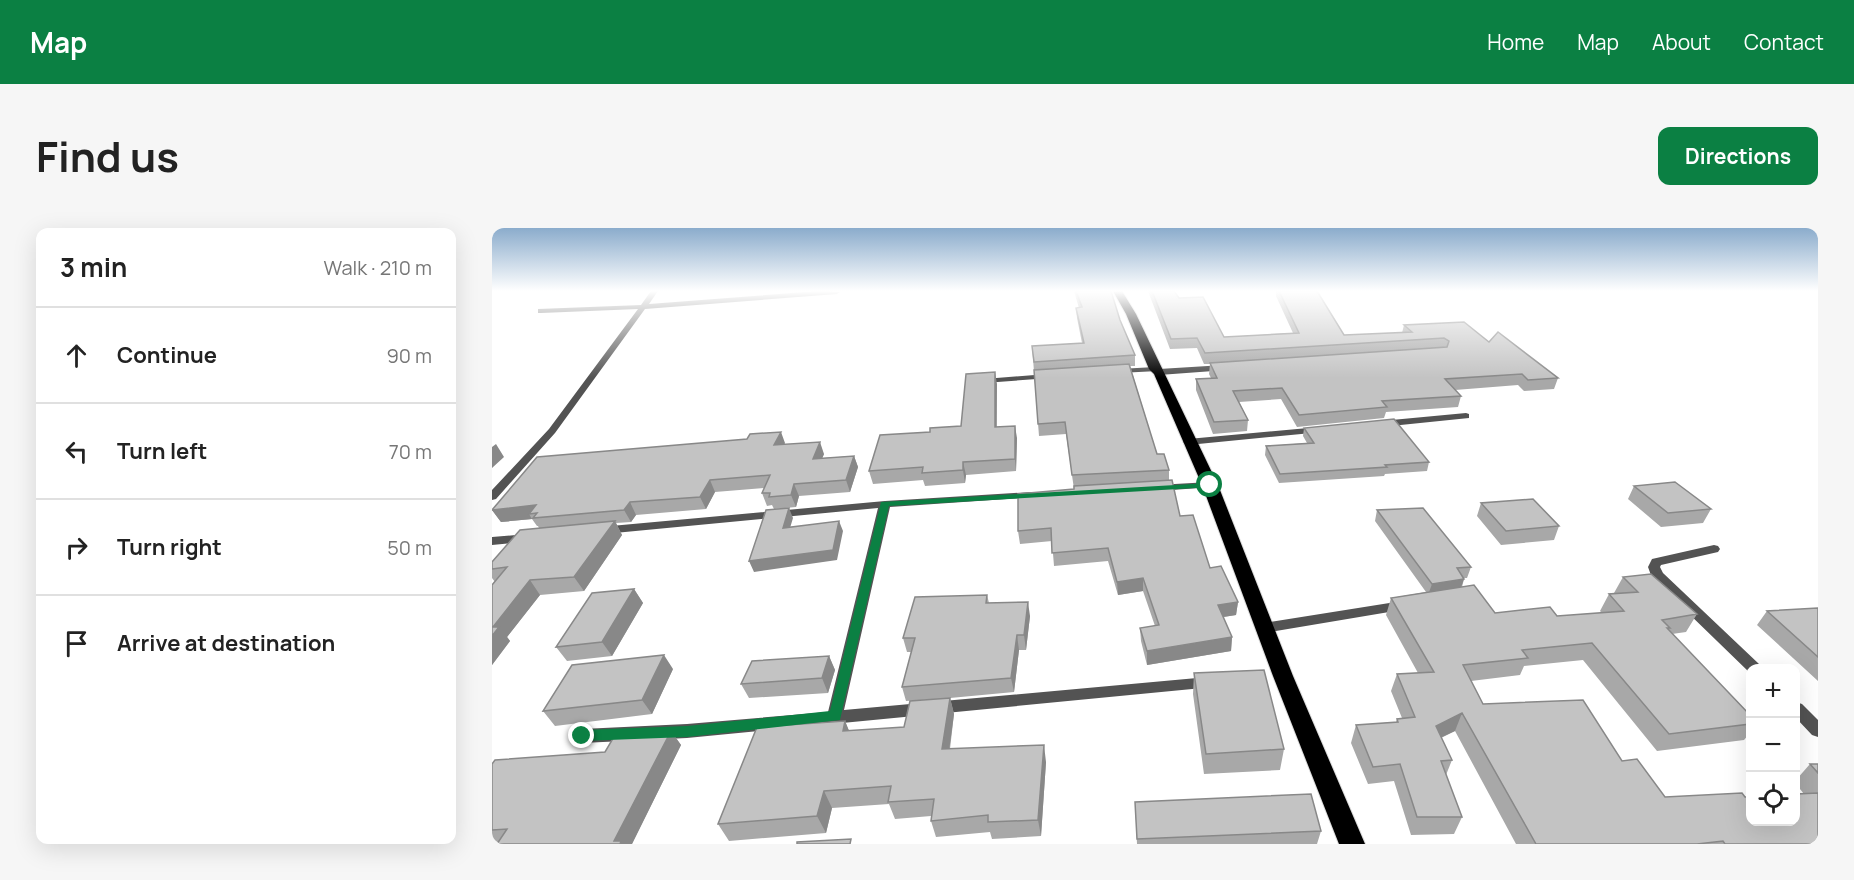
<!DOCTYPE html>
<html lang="en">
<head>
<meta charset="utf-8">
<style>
  body { margin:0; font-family:Manrope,sans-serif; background:#f6f6f6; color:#222 }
  .controls { position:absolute; right:18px; bottom:18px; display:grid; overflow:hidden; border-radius:12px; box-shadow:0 6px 24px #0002 }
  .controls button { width:54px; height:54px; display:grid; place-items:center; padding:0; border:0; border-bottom:2px solid #e0e0e0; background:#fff; color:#222; font:30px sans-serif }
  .stop { position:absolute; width:18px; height:18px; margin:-14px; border:4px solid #0b8043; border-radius:50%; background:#fff }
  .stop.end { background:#0b8043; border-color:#fff; box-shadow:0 2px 6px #0008 }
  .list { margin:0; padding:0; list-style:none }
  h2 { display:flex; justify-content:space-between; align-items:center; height:78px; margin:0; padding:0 24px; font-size:26px }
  h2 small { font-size:20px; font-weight:400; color:#767676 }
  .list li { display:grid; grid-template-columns:39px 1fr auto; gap:18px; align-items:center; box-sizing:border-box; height:96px; padding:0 24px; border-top:2px solid #e0e0e0 }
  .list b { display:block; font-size:22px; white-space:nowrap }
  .list em { font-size:20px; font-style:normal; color:#767676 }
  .icon { flex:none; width:33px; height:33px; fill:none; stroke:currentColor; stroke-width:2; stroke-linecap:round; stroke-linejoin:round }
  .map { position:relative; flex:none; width:1326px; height:616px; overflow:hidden; border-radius:12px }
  header { display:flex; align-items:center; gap:36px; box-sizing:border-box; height:84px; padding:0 30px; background:#0b8043; color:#fff }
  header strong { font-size:28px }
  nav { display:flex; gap:33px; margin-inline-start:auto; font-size:21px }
  .intro { display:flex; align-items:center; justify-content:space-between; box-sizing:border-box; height:144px; padding:0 36px }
  h1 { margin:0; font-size:42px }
  .button { padding:15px 27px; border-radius:12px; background:#0b8043; color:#fff; font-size:21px; font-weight:700 }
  main { display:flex; gap:36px; padding:0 36px }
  aside { flex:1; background:#fff; border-radius:12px; box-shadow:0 6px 24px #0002 }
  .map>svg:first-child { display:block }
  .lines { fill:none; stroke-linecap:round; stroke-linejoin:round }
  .trunk-casing { stroke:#dbdbdb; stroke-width:2 }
  .service { fill:#535353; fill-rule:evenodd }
  .minor { fill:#535353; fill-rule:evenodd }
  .trunk { fill:#000; fill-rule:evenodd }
  .wall { fill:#a8a8a8 }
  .shaded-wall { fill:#888 }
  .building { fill:#c3c3c3; stroke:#888; stroke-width:1.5 }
  .route { fill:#0b8043 }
</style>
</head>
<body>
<header>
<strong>Map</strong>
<nav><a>Home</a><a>Map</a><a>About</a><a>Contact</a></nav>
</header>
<div class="intro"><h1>Find us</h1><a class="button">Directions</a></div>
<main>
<aside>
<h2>3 min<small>Walk · 210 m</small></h2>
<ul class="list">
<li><svg class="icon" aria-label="ahead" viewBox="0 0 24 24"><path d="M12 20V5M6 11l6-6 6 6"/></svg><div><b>Continue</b></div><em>90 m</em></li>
<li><svg class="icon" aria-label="left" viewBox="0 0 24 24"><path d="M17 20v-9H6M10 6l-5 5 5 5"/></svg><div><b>Turn left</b></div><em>70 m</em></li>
<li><svg class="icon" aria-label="right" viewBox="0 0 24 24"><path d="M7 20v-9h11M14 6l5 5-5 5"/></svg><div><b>Turn right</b></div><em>50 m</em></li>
<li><svg class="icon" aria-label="arrive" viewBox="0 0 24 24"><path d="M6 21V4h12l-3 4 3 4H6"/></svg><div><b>Arrive at destination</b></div></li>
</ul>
</aside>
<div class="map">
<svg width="1326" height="616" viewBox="0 0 1326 616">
  <rect width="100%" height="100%" fill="#fff"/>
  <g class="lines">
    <defs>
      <path id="trunk" d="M621,63H630L644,86L726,257L801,448L873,616H847L781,448L710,257L662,146L657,141L634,86Z"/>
    </defs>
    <!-- trunk casing -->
    <use href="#trunk" class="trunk-casing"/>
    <!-- service -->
    <path class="service" d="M663,139L667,141L666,143L627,145L623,143L627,141Z
      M555,146H558V150L492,155L488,153L492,151Z"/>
    <!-- minor -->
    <path class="minor" d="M159,63H166L157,76L326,63L348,64L345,66L153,81L63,205L4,271L0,272V262L57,201L146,81L49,85H46V81L149,77Z
      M732,137L736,140L735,142L667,147L663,144L667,141Z
      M974,185L977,186V190L889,199L884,196L889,193Z
      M827,199L832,202L830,204L696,217L691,214L696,211Z
      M718,254L722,255L723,257L722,259L665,263L660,260L665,257Z
      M540,264L544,265L546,267L544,269L398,279L352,482L716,449L721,451L724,455L721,459L195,510L90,515L84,513L82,508L84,503L90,501L195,496L336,484L386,280L112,306L108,305L106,302L108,299L393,273Z
      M35,306L41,310L39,313L0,317V309Z
      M1222,317L1226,318L1228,321L1226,324L1169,337L1168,339L1171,345L1267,436L1269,440H1258V445L1160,350L1156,339L1160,331Z
      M910,373L915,375L917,378L915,381L772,405L767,404L765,400L767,396L772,395Z
      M1304,474L1310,476L1326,492V509L1320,507L1304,490Z"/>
    <!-- trunk -->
    <use href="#trunk" class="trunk"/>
  </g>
  <!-- wall -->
  <path class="wall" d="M582,63H619L628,92L643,127V138H638L665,226L677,242V252L688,288L718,340L746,374L744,387L731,389L740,409L739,423L655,437L649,413L648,400L663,398L651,363L626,367L616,333L562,338L560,313L528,316L526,303L582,261L574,206L547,208L540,118L590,115L585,90L584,80H587Z
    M656,63H682L687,70L732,109L801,105L784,68V63H825L852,107L910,105L912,97L997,114L1066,150L1062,161L1032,163L1026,157L963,162L969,168L966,179L894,184L892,190L805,199L789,171L747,174L756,192L755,203L721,206L704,162V151L719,150L717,146L718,136H712L705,120L678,121Z
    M505,156V199L525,210L524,243L474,247L473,255L433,258L431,252L381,256L377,243L438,204L469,198Z
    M812,200L937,234L935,243L893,246L892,248L787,255L773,227L774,218L815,215L811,208Z
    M293,215L292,216L332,226L330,230L362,228L366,239L358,264L307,268L304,279L282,281L280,277L275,278L270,265L272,260L223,264L214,281L144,287L139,294L124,295L130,307L92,363L48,367L15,409L18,413L0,437V357L3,354L0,350V334L47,300L46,298H45L40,291L9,294L0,282Z
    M1142,258L1219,281L1211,295L1169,299L1136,271Z
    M989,275L1067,298L1062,312L1009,317L985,288Z
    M885,282L979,339L975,350H972V351L970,359L1003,385L1065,388L1110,385L1108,383L1117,366L1122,365L1131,349L1205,386L1194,404L1180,406L1258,487V505L1252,512L1165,523L1091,432L1032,438L1028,447L979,453L991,476L1130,533L1173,569H1253L1312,566L1304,556V552L1318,536H1326V616H1024L963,503L949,510L960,532L954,547L970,589L962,606L919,607L902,553L876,556L859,515L864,497L904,494L905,491L910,490L899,463L905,446L926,445L894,387L899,370L934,364L883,293Z
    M142,361L151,375L120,428L75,433L64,419Z
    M495,367L497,375L538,388L534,422H527L522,464L458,470L462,486L458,521L554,534L549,608L500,611L498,604L444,609L439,593V588L403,591L397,576L340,580L334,605L237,613L226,596L353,493L357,503L412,499L446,471L414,473L410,459L419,424H415L411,410Z
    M1326,380V453L1265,397L1275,383Z
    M337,428L343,442L336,465L257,470L249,456Z
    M181,441L160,486L63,498L51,483Z
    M702,445L792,521L788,542L712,546L701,466Z
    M179,503L189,517L140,616H0V536L113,524Z
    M643,574L829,603L825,616H645Z"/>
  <!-- shaded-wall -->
  <path class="shaded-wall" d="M503,144L505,156L504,212L503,199Z
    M523,198L525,210L524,243L523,231Z
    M289,204L293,215L286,229L282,217Z
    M328,214L332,226L325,243L321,231Z
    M4,216L12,229L0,240V219Z
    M362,228L366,239L358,264L354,252Z
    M471,234L474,247L473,255L471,242Z
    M218,252L223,264L214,281L208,269Z
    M302,256L307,268L304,279L299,267Z
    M138,274L144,287L139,294L132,282Z
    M44,277L37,286L40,291L9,294L0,282Z
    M297,280L301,290L295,310L291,300Z
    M123,293L130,307L92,363L82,349Z
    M347,293L351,303L345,332L262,344L257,333Z
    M651,350V363L626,367L625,354Z
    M972,351L968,362L936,367L940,356Z
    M38,352L48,367L15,409L18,413L0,437V408L1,399Z
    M142,361L151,375L120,428L110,414Z
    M536,374L538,388L534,422L532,407Z
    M746,374L744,387L725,390L726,377Z
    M525,407L527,422L522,464L519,450Z
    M740,409L739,423L655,437V423Z
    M172,427L181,441L160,486L150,472Z
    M337,428L343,442L336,465L330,450Z
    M458,470L462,486L455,538L450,521Z
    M970,485L963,503L937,515L944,498Z
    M353,493L360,510L351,503Z
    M179,503L189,517L140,616H124L122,613Z
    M552,517L554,534L549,608L546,592Z
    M332,563L340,580L334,605L325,588Z"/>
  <!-- building -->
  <path class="building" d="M584,63H619L628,92L643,127L542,134L540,118L592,115L584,80L590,79Z
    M660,63H682L687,70L711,69L732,109L807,105L787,63H825L852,107L920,104L912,97L972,94L997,114L1006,104L1066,150L1036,152L1030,146L953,151L969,168L890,173L895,179L807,187L790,160L741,163L756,192L722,194L704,151L725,150L718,135L955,119L957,113L952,110L713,125L705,110L679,111Z
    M637,136L665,226H672L677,242L580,247L573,194L546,196L542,142Z
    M503,144V199L523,198V231L471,234V242L430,245L431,239L377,243L388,207L438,204V200L469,198L474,146Z
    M902,191L937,234L893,237L895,239L788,246L774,218L822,215L812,200Z
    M289,204L282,217L328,214L321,231L362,228L354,252L302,256L299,267L277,269L278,265H270L278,247L218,252L208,269L138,274L132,282L41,290L45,285L37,286L44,277L0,282L45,229L255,211L258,206Z
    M680,252L688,288L701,287L718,340L729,338L746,374L726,377L740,409L655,423L648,400L667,397L651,350L625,354L616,320L560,325L559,300L526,303V266L582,261V258Z
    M1183,254L1219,281L1176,285L1142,258Z
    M1041,271L1067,298L1014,303L989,275Z
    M297,280L291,300L347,293L341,322L257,333L274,282Z
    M931,280L979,339L965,340L972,351L940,356L885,282Z
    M123,293L82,349L38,352L1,399H7L0,408V357L15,339L0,341V334L28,302Z
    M1159,346L1205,386L1170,392L1178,400H1175L1258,487V496L1177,506L1100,415L1030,422L1036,430L971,437L991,476L1091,472L1130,533L1145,531L1173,569L1250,565L1253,569H1258V594H1304V566L1326,565V616H1233L1231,613L1205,616H1044L970,485L944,498L960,532L949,533L970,589H925L908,536L881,539L864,497L906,494L905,491L923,489L905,446L942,444L899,370L982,357L1003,385L1058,379L1065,388L1132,383L1117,366L1146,364L1131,349Z
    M142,361L110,414L64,419L100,365Z
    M495,367L494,375L536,374L532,407H525L519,450L410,459L423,410H411L423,369Z
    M1326,380V429L1275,383Z
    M172,427L150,472L51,483L80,437Z
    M337,428L330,450L249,456L260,433Z
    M772,442L792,521L714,526L702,445Z
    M458,470L450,521L552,517L546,592L496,594V587L439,593L442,571L396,574L399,558L332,563L325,588L226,596L265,499L353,493L351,503L412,499L418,473Z
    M179,503L122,613H129L128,616H5L15,601L0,602V536L3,532L113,524L123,507Z
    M1318,536H1326V545Z
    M819,566L829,603L645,611L643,574Z
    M359,611L358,616H305V614Z"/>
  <!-- sky -->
  <linearGradient id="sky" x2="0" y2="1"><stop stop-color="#8baccc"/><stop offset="0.42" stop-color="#fff"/><stop offset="1" stop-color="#fff" stop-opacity="0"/></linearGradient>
  <rect width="1326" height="150" fill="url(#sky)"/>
  <!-- route -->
  <path class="route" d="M718,255L721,256V259L397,278L348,492L195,509L90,513L83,508L90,502L195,498L338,483L389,274Z"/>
</svg>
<div class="controls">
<button>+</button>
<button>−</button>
<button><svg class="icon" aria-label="locate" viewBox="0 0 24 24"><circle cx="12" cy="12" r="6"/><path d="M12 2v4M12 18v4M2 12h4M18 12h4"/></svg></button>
</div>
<div class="stop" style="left:718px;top:257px"></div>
<div class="stop end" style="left:90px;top:508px"></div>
</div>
</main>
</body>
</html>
